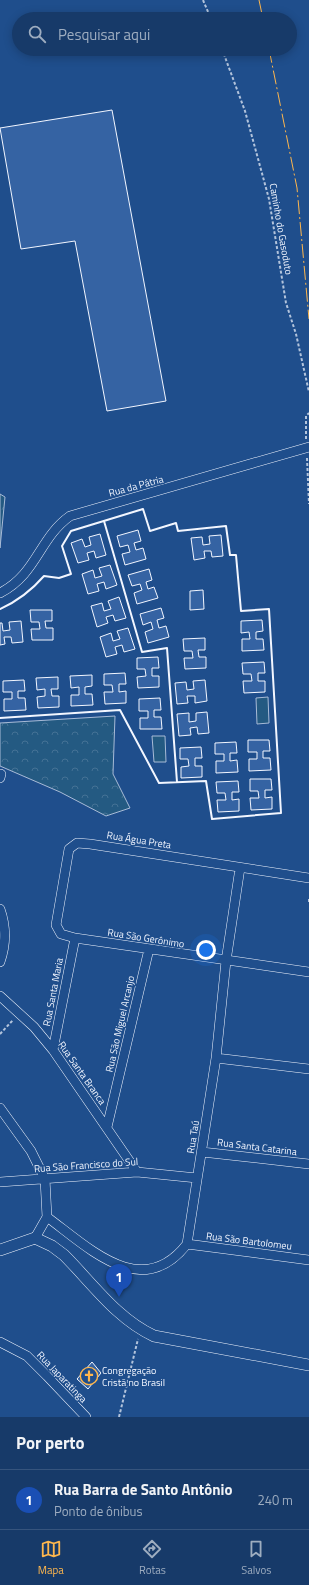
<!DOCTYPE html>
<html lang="pt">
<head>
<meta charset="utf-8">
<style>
  body { margin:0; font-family:"Titillium Web",sans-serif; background:#20416f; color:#f1f3f6 }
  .you { position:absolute; left:206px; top:950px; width:14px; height:14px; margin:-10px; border:3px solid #fff; border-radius:50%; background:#1a73e8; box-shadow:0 0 0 6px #1a73e833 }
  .badge { display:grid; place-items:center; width:26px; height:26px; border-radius:50%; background:#ffb74d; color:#fff; font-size:13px; font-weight:700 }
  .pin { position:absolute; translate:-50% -33px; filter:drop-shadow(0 1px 2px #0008) }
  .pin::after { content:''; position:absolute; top:21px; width:14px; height:12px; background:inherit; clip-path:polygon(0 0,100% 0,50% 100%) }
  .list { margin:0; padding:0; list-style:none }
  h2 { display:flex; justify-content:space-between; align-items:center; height:52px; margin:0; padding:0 16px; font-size:17px }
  h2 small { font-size:13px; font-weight:400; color:#9eadc0 }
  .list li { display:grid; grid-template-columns:26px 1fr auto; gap:12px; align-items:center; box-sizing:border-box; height:60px; padding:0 16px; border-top:1px solid #36547d }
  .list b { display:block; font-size:15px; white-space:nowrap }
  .list p { margin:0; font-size:13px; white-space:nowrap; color:#9eadc0 }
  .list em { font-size:13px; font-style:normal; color:#9eadc0 }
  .icon { flex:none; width:22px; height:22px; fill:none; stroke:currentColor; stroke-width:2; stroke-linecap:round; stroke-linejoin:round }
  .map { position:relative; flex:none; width:309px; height:1417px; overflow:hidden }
  .search { position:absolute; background:#173a69; box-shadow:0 2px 10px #0003; left:12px; right:12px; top:12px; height:44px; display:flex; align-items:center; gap:10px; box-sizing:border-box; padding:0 14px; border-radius:22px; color:#9eadc0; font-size:15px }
  .sheet { height:112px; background:#173a69 }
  nav { display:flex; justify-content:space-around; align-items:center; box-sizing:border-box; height:56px; border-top:1px solid #36547d; background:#173a69; font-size:11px; color:#9eadc0 }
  nav a { display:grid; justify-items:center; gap:2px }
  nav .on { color:#ffb74d }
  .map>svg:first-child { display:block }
  .green { fill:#245a82; stroke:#a8bbd7 }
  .forest { fill:url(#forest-crowns); stroke:#a8bbd7 }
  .building { fill:#3563a3; stroke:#f2f6ff }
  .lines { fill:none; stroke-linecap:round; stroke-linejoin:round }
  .minor-casing { stroke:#f2f6ff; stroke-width:10 }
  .tertiary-casing { stroke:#f2f6ff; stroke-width:12 }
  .path { stroke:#b3c4dc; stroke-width:2; stroke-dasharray:3 2; stroke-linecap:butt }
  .minor { stroke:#1f4e8c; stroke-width:9 }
  .tertiary { stroke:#1f4e8c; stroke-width:11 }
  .wall { stroke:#f2f6ff; stroke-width:2 }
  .power { stroke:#ffb74d; stroke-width:1; stroke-dasharray:14 3 2 3; stroke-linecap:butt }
  .labels { text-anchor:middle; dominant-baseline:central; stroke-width:3; stroke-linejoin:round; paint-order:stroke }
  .street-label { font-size:10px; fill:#f2f6ff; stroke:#1f4e8c }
  .poi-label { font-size:10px; fill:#f2f6ff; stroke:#1f4e8c; text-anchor:start }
</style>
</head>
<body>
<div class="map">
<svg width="309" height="1417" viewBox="0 0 309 1417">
  <defs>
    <pattern id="forest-crowns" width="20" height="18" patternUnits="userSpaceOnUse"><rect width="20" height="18" fill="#245a82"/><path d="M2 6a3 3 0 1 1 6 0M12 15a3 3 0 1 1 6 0" fill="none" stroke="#447295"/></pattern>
  </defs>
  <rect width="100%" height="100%" fill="#1f4e8c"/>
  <!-- green -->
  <path class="green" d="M268,697L269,723L257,724L256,698Z
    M152,736H165L166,762H154Z"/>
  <!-- forest -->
  <path class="forest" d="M0,494L5,497L0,548Z
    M115,716L113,774L130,808L106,816L60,792L0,766V723Z"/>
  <!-- building -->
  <path class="building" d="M112,110L166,401L107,411L75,241L21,249L0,128Z
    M138,530L141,541L134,543L136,550L143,548L146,559L125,565L122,554L130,552L128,545L120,547L117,536Z
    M100,534L106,555L96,558L94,551L87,553L89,560L78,563L71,543L82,539L85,547L91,545L89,537Z
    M221,535L223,556L212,557L211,551H204L205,558L194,560L191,538L202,537L203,545L210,544L209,536Z
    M110,565L117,585L106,589L104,582L97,584L99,591L88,594L82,574L93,570L95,578L102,576L99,568Z
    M149,569L152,580L146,582L148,589L154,587L158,598L137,604L134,593L142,590L140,584L132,586L128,575Z
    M203,590L204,609L190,610V591Z
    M119,597L126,618L115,621L113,615L106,617L108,623L97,627L91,606L102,603L104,611L111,609L108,601Z
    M161,608L164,618L157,620L159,628L166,626L169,637L148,643L145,632L153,629L151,622L143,625L140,614Z
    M30,610H52V621H45L46,628H53V640H32L31,629H40L39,622H31Z
    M262,620L263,631L256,632V639H263L264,650L242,651V639H250L249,632L241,633V621Z
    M21,621L23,642L12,643L11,637H4L5,644L0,645V623H2L3,631L10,630L9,622Z
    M128,628L135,649L124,652L122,645L115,647L117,654L106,657L100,637L111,633L113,641L120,639L117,631Z
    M205,638V650H198L199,657H206V668L185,669L184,658H193L192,651H184L183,639Z
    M158,657L159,668H152V676H159V687L138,688L137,677L146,676L145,669H137V658Z
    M264,662L265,673H258V681H265V692L244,693L243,681H252L251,674H243L242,663Z
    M125,673L126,684H119V692L126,691V703L105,704L104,692H113L112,685H104V674Z
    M92,675V686L85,687V694H92L93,705L71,706V695H79V687L71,688L70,676Z
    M58,677V689H51L52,696H59V707L38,708L37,697L45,696V689L37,690L36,678Z
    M24,680L25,691H18V698H25L26,710L4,711V699H12V692H3V681Z
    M205,680L207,701L195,703V696H187L188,703L177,704L175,683L186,682L187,690L194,689L193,681Z
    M160,698L161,710H154V717H161L162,729H140V718H148V711H139V699Z
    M207,712L209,733L198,734L197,727L190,728L191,735L179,736L177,714L189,713V722L196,721V713Z
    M248,740H269L270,751H263V758H270L271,770L249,771V759H257V752H248Z
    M236,742L237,753H230V761L237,760L238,772L216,773V761H224V754H215V743Z
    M201,747L202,758H195V766H202V777L181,778V767L189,766L188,759H180V748Z
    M250,779H271L272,790H265V798L272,797V809L251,810L250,798H259L258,791H250Z
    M238,781L239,792H232V800L239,799V811L218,812L217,800H226L225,793H217L216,782Z
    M92,1362L101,1373L88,1389L77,1379Z"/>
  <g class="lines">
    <defs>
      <path id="minor" d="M0,593C37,574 39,538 70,516L309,447
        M0,778L1,774
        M309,878L90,844L77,843L69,849L56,925L61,934L75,938L309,972
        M0,909C6,926 6,945 0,962
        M0,996L34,1027L53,1050L137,1172
        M53,1050L75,938
        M216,1058L309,1069
        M0,1108L31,1151L45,1179L47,1217L35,1238
        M107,1127L149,949
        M202,1152L309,1164
        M0,1182L137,1172L197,1178
        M47,1217C89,1248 142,1302 187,1244L216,1058L226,961L240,868
        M187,1244L309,1260
        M0,1342L27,1356L47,1376L86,1417"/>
      <path id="tertiary" d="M0,1250L35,1238L52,1246L64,1255C92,1283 117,1319 154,1336L309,1365"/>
    </defs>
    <!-- minor casing -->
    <use href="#minor" class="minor-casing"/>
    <!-- tertiary casing -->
    <use href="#tertiary" class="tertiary-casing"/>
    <!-- path -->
    <path class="path" d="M203,0L211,19
      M222,49L245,111L269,199L286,303L296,334L309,392
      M306,439V416L309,413
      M307,458L309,504
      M309,899V902
      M0,1034L13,1020
      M119,1417L138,1339"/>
    <!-- minor -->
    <use href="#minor" class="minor"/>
    <!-- tertiary -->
    <use href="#tertiary" class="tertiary"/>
    <!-- wall -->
    <path class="wall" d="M104,521L142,652L167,648L177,782
      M0,609C18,601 31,591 44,576L59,578L71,574L62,546L71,531L143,509L150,531L176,523L178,531L226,526L230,555H236L241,611L269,609L281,813L212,819L206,781L159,783L120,710L0,718"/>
    <!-- power -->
    <path class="power" d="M259,0L263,19
      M269,49L297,188L309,319"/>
  </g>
  <!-- icons -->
  <defs>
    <symbol id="church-ring" viewBox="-11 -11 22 22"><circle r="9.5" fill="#1f4e8c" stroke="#ffb74d" stroke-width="1.5"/><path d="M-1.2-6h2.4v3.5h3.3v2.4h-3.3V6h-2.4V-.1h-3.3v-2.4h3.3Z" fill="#ffb74d"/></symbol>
  </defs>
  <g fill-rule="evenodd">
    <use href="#church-ring" x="79" y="1366" width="20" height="20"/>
  </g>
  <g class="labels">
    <!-- street labels -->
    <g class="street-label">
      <text transform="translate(281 229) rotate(80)">Caminho do Gasoduto</text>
      <text transform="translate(136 486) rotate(-15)">Rua da Pátria</text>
      <text transform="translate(139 840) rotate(9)">Rua Água Preta</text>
      <text transform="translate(146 938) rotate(9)">Rua São Gerônimo</text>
      <text transform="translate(53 992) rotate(-79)">Rua Santa Maria</text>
      <text transform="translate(120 1024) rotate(-77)">Rua São Miguel Arcanjo</text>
      <text transform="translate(82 1073) rotate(55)">Rua Santa Branca</text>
      <text transform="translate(193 1137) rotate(-81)">Rua Taú</text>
      <text transform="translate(257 1147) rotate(7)">Rua Santa Catarina</text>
      <text transform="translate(86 1165) rotate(-4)">Rua São Francisco do Sul</text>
      <text transform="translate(249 1241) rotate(7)">Rua São Bartolomeu</text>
      <text transform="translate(62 1377) rotate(46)">Rua Japaratinga</text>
    </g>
    <!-- poi labels -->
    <g class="poi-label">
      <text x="102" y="1370">Congregação<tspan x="102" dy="12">Cristã no Brasil</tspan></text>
    </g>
  </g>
</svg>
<div class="you"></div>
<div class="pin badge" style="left:119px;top:1297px;background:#1a4fb4">1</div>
<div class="search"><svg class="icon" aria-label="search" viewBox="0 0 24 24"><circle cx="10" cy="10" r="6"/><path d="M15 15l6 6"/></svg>Pesquisar aqui</div>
</div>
<section class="sheet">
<h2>Por perto<small></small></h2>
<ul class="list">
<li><span class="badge" style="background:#1a4fb4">1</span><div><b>Rua Barra de Santo Antônio</b><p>Ponto de ônibus</p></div><em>240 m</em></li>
</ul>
</section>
<nav>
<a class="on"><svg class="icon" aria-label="map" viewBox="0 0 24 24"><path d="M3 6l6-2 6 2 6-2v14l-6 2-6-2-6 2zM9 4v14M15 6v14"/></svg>Mapa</a>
<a><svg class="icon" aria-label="directions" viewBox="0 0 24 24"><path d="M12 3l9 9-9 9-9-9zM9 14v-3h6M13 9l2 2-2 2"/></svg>Rotas</a>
<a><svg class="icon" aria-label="saved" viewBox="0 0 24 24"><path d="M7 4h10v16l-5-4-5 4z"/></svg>Salvos</a>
</nav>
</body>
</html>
